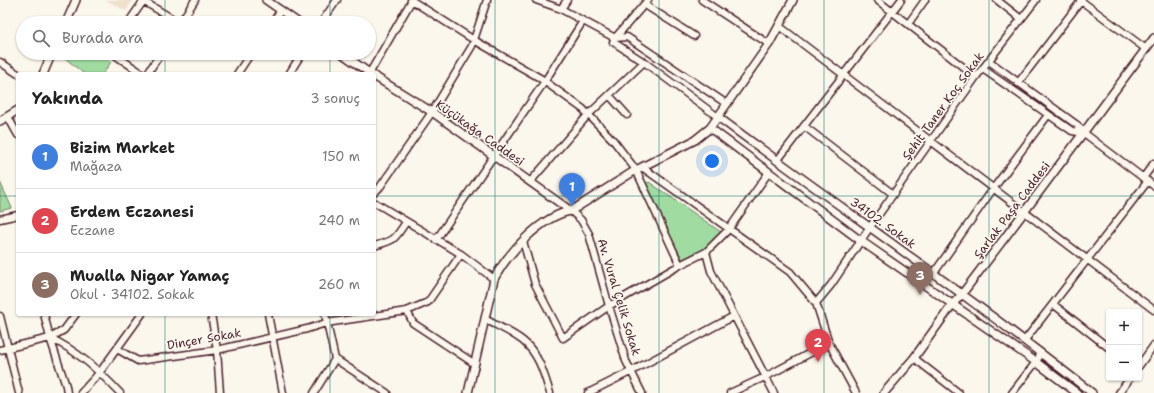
<!DOCTYPE html>
<html lang="tr">
<head>
<meta charset="utf-8">
<style>
  body { margin:0; font-family:"Shantell Sans",sans-serif; background:#f2f2f2; color:#222 }
  .controls { position:absolute; right:12px; bottom:12px; display:grid; overflow:hidden; border-radius:4px; box-shadow:0 1px 3px #0004 }
  .controls button { width:36px; height:36px; display:grid; place-items:center; padding:0; border:0; border-bottom:1px solid #e0e0e0; background:#fff; color:#222; font:20px sans-serif }
  .you { position:absolute; left:712px; top:161px; width:14px; height:14px; margin:-10px; border:3px solid #fff; border-radius:50%; background:#1a73e8; box-shadow:0 0 0 6px #1a73e833 }
  .badge { display:grid; place-items:center; width:26px; height:26px; border-radius:50%; background:#b45309; color:#fff; font-size:13px; font-weight:700 }
  .pin { position:absolute; translate:-50% -33px; filter:drop-shadow(0 1px 2px #0008) }
  .pin::after { content:''; position:absolute; top:21px; width:14px; height:12px; background:inherit; clip-path:polygon(0 0,100% 0,50% 100%) }
  .list { margin:0; padding:0; list-style:none }
  h2 { display:flex; justify-content:space-between; align-items:center; height:52px; margin:0; padding:0 16px; font-size:17px }
  h2 small { font-size:13px; font-weight:400; color:#767676 }
  .list li { display:grid; grid-template-columns:26px 1fr auto; gap:12px; align-items:center; box-sizing:border-box; height:64px; padding:0 16px; border-top:1px solid #e0e0e0 }
  .list b { display:block; font-size:15px; white-space:nowrap }
  .list p { margin:0; font-size:13px; white-space:nowrap; color:#767676 }
  .list em { font-size:13px; font-style:normal; color:#767676 }
  .icon { flex:none; width:22px; height:22px; fill:none; stroke:currentColor; stroke-width:2; stroke-linecap:round; stroke-linejoin:round }
  .map { position:relative; flex:none; width:1154px; height:393px; overflow:hidden }
  .search { position:absolute; background:#fff; box-shadow:0 1px 3px #0004; left:16px; top:16px; width:360px; height:44px; display:flex; align-items:center; gap:10px; box-sizing:border-box; padding:0 14px; border-radius:22px; color:#767676; font-size:15px }
  .panel { position:absolute; background:#fff; box-shadow:0 1px 3px #0004; left:16px; top:72px; width:360px; height:244px; border-radius:4px }
  .map>svg:first-child { display:block }
  .built { fill:#f0e0ce }
  .green { fill:#a0dba1; stroke:#757d66 }
  .lines { fill:none; stroke-linecap:round; stroke-linejoin:round }
  .minor-casing { stroke:#4a1f2b; stroke-width:9 }
  .tertiary-casing { stroke:#4a1f2b; stroke-width:10 }
  .minor { stroke:#fbf7ec; stroke-width:6 }
  .tertiary { stroke:#fbf7ec; stroke-width:7 }
  .grid { fill:none; stroke:#0f766e; stroke-width:1; stroke-opacity:0.55 }
  .labels { text-anchor:middle; dominant-baseline:central; stroke-width:3.5; stroke-linejoin:round; paint-order:stroke }
  .street-label { font-size:12px; fill:#4a1f2b; stroke:#fbf7ec }
</style>
</head>
<body>
<div class="map">
<svg width="1154" height="393" viewBox="0 0 1154 393">
  <rect width="100%" height="100%" fill="#fbf7ec"/>
  <filter id="ink" filterUnits="userSpaceOnUse"><feTurbulence type="fractalNoise" baseFrequency=".025" numOctaves="2"/><feDisplacementMap in="SourceGraphic" scale="8" xChannelSelector="R" yChannelSelector="G"/><feConvolveMatrix kernelMatrix="1 2 1 2 8 2 1 2 1" color-interpolation-filters="sRGB"/></filter>
  <g filter="url(#ink)">
    <!-- built -->
    <path class="built" d="M106,0H133L126,11Z"/>
    <!-- green -->
    <path class="green" d="M59,53H98L111,62L103,74H83V73Z
      M0,182L12,208L0,211Z
      M649,182L721,232L704,249L682,259L645,184Z"/>
    <g class="lines">
      <defs>
        <path id="minor" d="M411,0L474,40L540,78L583,109L613,140L636,170L680,265
          M536,0L561,9L615,38L613,42L644,62L718,117
          M702,0L769,44
          M877,0L976,77
          M997,0L1021,19
          M1080,0L1146,49
          M143,1L180,23
          M645,5L694,36
          M561,9L567,0
          M128,23L144,0
          M180,23L195,0
          M272,23L281,10
          M321,23L337,0
          M908,24L925,0
          M779,26L1154,310
          M615,38L627,37L727,104
          M615,38L648,0
          M112,53L143,74
          M0,62L18,74
          M983,69L1072,131L1084,133L1077,125L989,61
          M147,74L161,53
          M237,74L251,53
          M289,74L302,53
          M369,74L412,0
          M1018,83L1081,1
          M609,95L627,115
          M8,117L18,135
          M804,126L893,194
          M1084,133L1154,186
          M777,161L901,0
          M642,167L790,272L816,303L829,343L856,393
          M1143,178L1154,163
          M530,182L588,115L644,62
          M374,193L380,187L432,112L472,46L487,0
          M374,202L461,254L494,279
          M571,211L581,220L589,234L609,306L626,361L642,393
          M0,219L18,215
          M436,240L545,81L583,21
          M523,241L535,284L563,338L609,306L680,265L706,252L729,229L769,172
          M374,246C396,240 394,240 406,222
          M706,252L711,271L774,393
          M934,273L993,189L1048,115
          M816,303L831,285L870,227L976,77L1036,0
          M1053,304L1109,348
          M407,311L413,323L475,364
          M44,314L50,338L66,386L67,393
          M211,314L217,350L220,393
          M268,314L283,393
          M325,314L335,359L387,393
          M0,316L19,393
          M485,319C497,326 512,332 523,341C539,354 544,374 550,393
          M50,338C78,351 99,371 120,393
          M1025,340L1148,181
          M117,349L138,361L217,350L307,329L326,323L407,311L428,302L461,254
          M0,350L50,338L64,330L76,314
          M914,358L959,393
          M1139,366L1154,345
          M81,393L100,372L142,314
          M314,393L335,359
          M588,393L632,371L734,316
          M730,393L765,377L829,343
          M1012,393L1036,362L1041,353
          M1119,393L1130,378"/>
        <path id="tertiary" d="M266,0L299,23
          M66,23L76,0
          M341,53L371,74
          M43,74L52,53
          M374,76L432,112L571,211
          M718,117C842,209 971,297 1092,393
          M0,121L18,110
          M710,128L861,241L1036,362L1077,393
          M468,393L494,279C508,253 541,216 571,211L636,170L695,140L710,128L769,44L793,0
          M884,393L914,358L952,305L962,294L1025,211L1154,38"/>
      </defs>
      <!-- minor casing -->
      <use href="#minor" class="minor-casing"/>
      <!-- tertiary casing -->
      <use href="#tertiary" class="tertiary-casing"/>
      <!-- minor -->
      <use href="#minor" class="minor"/>
      <!-- tertiary -->
      <use href="#tertiary" class="tertiary"/>
    </g>
  </g>
  <!-- grid -->
  <path class="grid" d="M165,0V23M330,0V23M495,0V393M659,0V393M824,0V393M989,0V393M165,53V74M330,53V74M0,196H18M374,196H1154M165,314V393M330,314V393"/>
  <g class="labels">
    <!-- street labels -->
    <g class="street-label">
      <text transform="translate(943 106) rotate(-54)">Şehit Taner Koç Sokak</text>
      <text transform="translate(480 133) rotate(35)">Küçükağa Caddesi</text>
      <text transform="translate(1012 210) rotate(-53)">Şarlak Paşa Caddesi</text>
      <text transform="translate(883 223) rotate(36)">34102. Sokak</text>
      <text transform="translate(619 297) rotate(73)">Av. Vural Çelik Sokak</text>
      <text transform="translate(204 339) rotate(-10)">Dinçer Sokak</text>
    </g>
  </g>
</svg>
<div class="controls">
<button>+</button>
<button>−</button>
</div>
<div class="you"></div>
<div class="pin badge" style="left:572px;top:206px;background:#3f7fe0">1</div>
<div class="pin badge" style="left:818px;top:362px;background:#e0444e">2</div>
<div class="pin badge" style="left:920px;top:295px;background:#8d6e63">3</div>
<div class="search"><svg class="icon" aria-label="search" viewBox="0 0 24 24"><circle cx="10" cy="10" r="6"/><path d="M15 15l6 6"/></svg>Burada ara</div>
<section class="panel">
<h2>Yakında<small>3 sonuç</small></h2>
<ul class="list">
<li><span class="badge" style="background:#3f7fe0">1</span><div><b>Bizim Market</b><p>Mağaza</p></div><em>150 m</em></li>
<li><span class="badge" style="background:#e0444e">2</span><div><b>Erdem Eczanesi</b><p>Eczane</p></div><em>240 m</em></li>
<li><span class="badge" style="background:#8d6e63">3</span><div><b>Mualla Nigar Yamaç</b><p>Okul · 34102. Sokak</p></div><em>260 m</em></li>
</ul>
</section>
</div>
</body>
</html>
